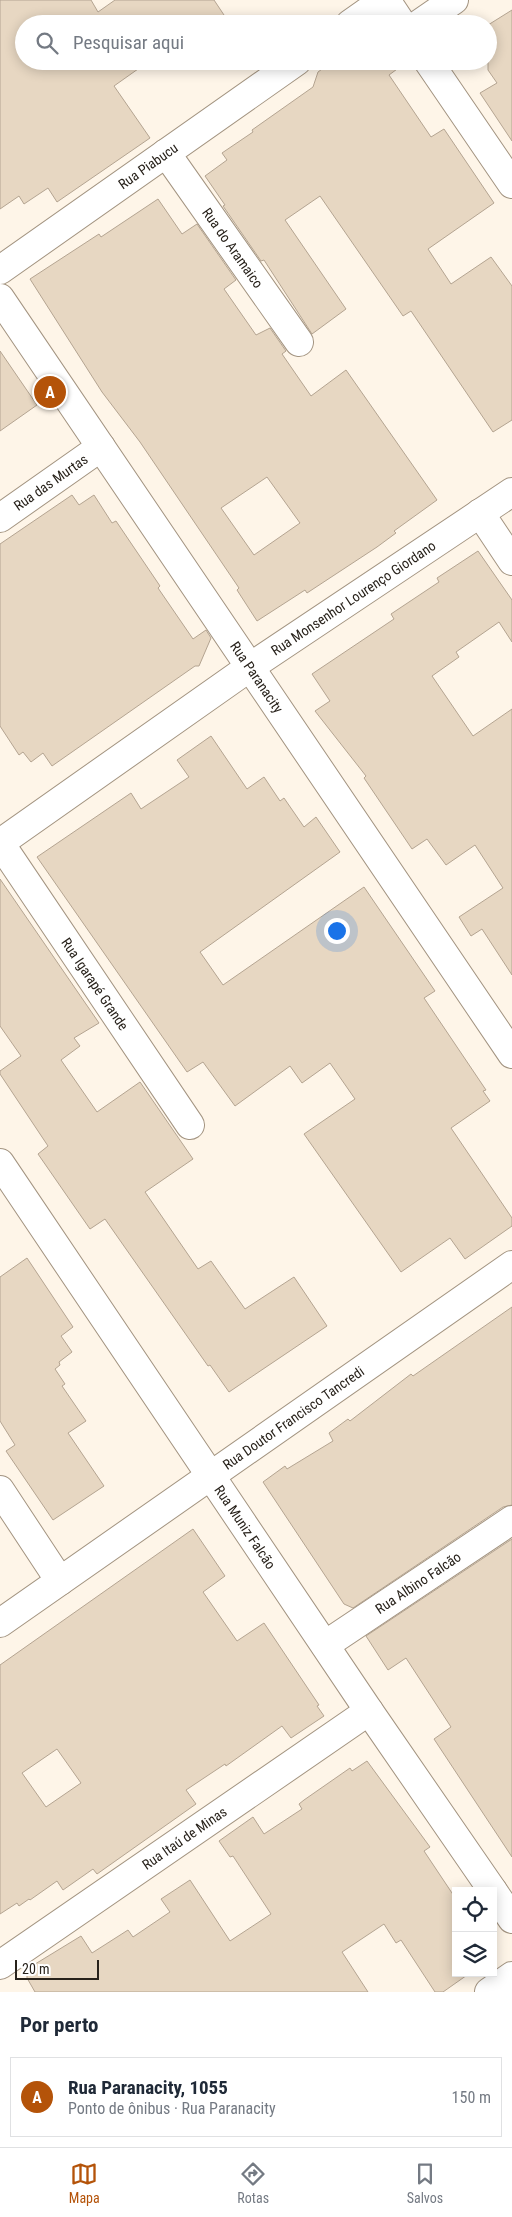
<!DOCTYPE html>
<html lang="pt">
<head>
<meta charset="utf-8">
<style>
  body { margin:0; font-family:"Roboto Condensed",sans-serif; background:#f6f6f7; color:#1f2937 }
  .controls { position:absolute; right:15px; bottom:15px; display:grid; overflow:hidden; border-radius:0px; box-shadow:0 2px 12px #0003 }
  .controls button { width:45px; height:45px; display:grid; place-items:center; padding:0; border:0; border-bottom:1px solid #e0e1e3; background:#fff; color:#1f2937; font:25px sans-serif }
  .scale { position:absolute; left:15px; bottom:12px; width:84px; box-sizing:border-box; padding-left:5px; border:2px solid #28221b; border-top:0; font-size:14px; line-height:18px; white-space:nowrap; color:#28221b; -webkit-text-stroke:4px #fff; paint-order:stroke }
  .you { position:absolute; left:336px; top:930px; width:18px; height:18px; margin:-12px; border:4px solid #fff; border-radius:50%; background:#1a73e8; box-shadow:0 0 0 8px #1a73e833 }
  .badge { display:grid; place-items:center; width:32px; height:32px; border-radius:50%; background:#b45309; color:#fff; font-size:16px; font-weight:700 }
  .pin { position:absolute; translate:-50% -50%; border:2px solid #fff; box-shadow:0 1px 5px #0006 }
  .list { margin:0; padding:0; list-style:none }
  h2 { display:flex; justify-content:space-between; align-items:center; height:65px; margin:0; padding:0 20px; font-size:21px }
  h2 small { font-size:16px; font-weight:400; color:#747a83 }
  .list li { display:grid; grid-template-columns:32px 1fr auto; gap:15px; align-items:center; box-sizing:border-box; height:80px; margin:0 10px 10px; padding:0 10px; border:1px solid #e0e1e3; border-radius:0px }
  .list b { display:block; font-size:19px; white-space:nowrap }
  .list p { margin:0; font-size:16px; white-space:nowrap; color:#747a83 }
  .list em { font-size:16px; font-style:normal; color:#747a83 }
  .icon { flex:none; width:28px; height:28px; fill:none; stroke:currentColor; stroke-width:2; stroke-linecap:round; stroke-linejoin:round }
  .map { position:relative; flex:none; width:512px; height:1992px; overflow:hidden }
  .search { position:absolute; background:#fff; box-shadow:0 2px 12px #0003; left:15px; right:15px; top:15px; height:55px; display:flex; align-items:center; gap:12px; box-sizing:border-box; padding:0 18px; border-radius:28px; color:#747a83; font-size:19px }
  .sheet { height:155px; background:#fff }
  nav { display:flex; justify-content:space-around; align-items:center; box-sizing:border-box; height:70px; border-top:1px solid #e0e1e3; background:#fff; font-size:14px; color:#747a83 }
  nav a { display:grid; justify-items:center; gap:2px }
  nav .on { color:#b45309 }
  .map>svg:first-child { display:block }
  .building { fill:#e7d7c2; stroke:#b4a491; fill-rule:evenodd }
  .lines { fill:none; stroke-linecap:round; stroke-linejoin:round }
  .minor-casing { stroke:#a39481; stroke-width:30 }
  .minor { stroke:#fff; stroke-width:28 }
  .labels { text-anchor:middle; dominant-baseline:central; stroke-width:4.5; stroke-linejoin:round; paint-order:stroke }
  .street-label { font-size:14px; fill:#28221b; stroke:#fff }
</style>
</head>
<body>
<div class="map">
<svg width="512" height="1992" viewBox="0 0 512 1992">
  <rect width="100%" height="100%" fill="#fef5e8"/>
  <!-- building -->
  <path class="building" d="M0,0H91L98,12L115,0H214L230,24H24V61H132L138,69L114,86L150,138L57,202L48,188L24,204L19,196L0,209Z
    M512,10V141L480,93L497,83L488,70V25Z
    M333,61H408L389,75L431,137L444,129L494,203L428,249L451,284L491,257L512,286V420L493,432L411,311L403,316L320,196L285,220L346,309L312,334L264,260L261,261L223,206L225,205L205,176L227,160L222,153L253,132L252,130L313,87L318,72Z
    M158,199L182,234L197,224L236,280L224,289L256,335L270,328L286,351L282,354L311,396L346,370L437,500L394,531L396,533L377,547L307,593L305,590L257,621L237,590L239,588L140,442L102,392L30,279L99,234L101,237ZM267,477L300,523L254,555L221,508Z
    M0,351L37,405L0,431Z
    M72,495L79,505L94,495L112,523L116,521L160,586L158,588L193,639L206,630L211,638L199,666H195L52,766L43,753L31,762L23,752L19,755L0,726V544Z
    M478,551L512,600V642L499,622L456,652L459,657L432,676L473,736L512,709V975L482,929L471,936L459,917L503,888L475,845L446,865L427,839L412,849L364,778L366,776L315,711L330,701L312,674L394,619L391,614L439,582L437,578Z
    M211,736L247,789L264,777L280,801L284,798L304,827L316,817L340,852L200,952L223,985L364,887L435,991L424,998L486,1090L483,1091L490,1101L451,1128L512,1218V1226L465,1259L450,1238L401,1272L304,1134L355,1099L330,1063L302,1083L290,1066L235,1106L203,1062L187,1072L37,857L131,793L141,809L189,777L177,760Z
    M0,879L99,1023L74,1038L80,1046L61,1060L97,1112L140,1082L193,1159L145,1192L198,1269L211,1261L245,1309L294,1277L327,1326L229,1392L210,1365L208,1366L105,1219L90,1229L38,1154L48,1146L0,1074V1071L21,1056L0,1026Z
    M27,1258L73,1327L61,1336L72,1352L59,1362L60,1365L55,1369L65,1384L62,1386L86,1421L68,1433L104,1486L53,1520L6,1451L15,1445L0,1421V1277Z
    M512,1307V1505L503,1507L353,1608L344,1604L263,1482L285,1466L287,1469L333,1441L329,1433L348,1419L350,1421L411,1374L413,1376Z
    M193,1529L225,1576L203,1592L237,1641L264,1623L319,1705L317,1706L324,1716L291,1738L282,1726L226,1766L225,1764L186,1790L196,1804L97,1874L93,1869L63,1890L57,1881L30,1900L29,1899L19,1906L17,1903L0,1914V1665ZM57,1749L81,1783L46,1807L22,1773Z
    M512,1539V1857L434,1739L451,1727L406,1658L388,1670L366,1636Z
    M367,1761L430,1847L424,1851L456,1899V1973H470L443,1992H435L401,1940L396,1943L384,1924L342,1952L368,1992H35L27,1978V1969L81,1936L92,1953L128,1930L133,1937L170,1912L161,1899L190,1880L230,1941L271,1914L233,1856L230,1857L219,1841L253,1817L264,1834L302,1809L299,1804L304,1800L350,1768L352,1771Z"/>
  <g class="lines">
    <defs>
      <g id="minor">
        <path d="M386,0L402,24"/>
        <path d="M350,24L384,0"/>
        <path d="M419,24L454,0"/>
        <path d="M428,61L512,184"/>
        <path id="s1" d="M166,153L299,342"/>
        <path id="s2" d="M0,270L297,61"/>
        <path id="s3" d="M0,298L512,1054"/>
        <path d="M480,513L512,561"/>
        <path id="s4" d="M0,518L101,447"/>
        <path id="s5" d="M0,843L250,667L512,492"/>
        <path id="s6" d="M0,843L190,1125"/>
        <path id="s7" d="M0,1163L369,1711L493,1891"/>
        <path d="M0,1490L60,1581"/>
        <path id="s8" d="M0,1623L512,1265"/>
        <path id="s9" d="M325,1645L512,1520"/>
        <path d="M493,1891L512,1919"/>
        <path id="s10" d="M0,1965L369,1711"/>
        <path d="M489,1992L512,1976"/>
      </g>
    </defs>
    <!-- minor casing -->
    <use href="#minor" class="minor-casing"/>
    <!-- minor -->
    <use href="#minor" class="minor"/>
  </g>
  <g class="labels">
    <!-- street labels -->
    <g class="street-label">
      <text stroke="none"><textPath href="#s2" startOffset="181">Rua Piabucu</textPath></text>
      <text stroke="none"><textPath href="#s1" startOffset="116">Rua do Aramaico</textPath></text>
      <text stroke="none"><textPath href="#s4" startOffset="62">Rua das Murtas</textPath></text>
      <text stroke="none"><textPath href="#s5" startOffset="430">Rua Monsenhor Lourenço Giordano</textPath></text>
      <text stroke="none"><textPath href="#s3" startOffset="458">Rua Paranacity</textPath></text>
      <text stroke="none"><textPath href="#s6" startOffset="170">Rua Igarapé Grande</textPath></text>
      <text stroke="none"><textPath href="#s8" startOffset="358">Rua Doutor Francisco Tancredi</textPath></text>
      <text stroke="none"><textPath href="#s7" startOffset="439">Rua Muniz Falcão</textPath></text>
      <text stroke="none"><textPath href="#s9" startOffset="112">Rua Albino Falcão</textPath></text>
      <text stroke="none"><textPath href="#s10" startOffset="224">Rua Itaú de Minas</textPath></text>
    </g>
  </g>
</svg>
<div class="controls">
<button><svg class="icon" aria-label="locate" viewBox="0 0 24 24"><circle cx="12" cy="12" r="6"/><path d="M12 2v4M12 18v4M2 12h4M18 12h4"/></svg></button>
<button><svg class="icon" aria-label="layers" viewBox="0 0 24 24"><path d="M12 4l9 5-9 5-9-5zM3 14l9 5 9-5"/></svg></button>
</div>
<div class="scale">20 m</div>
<div class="you"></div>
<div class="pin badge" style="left:50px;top:392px">A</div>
<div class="search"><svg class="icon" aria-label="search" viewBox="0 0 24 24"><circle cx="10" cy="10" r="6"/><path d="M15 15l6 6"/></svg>Pesquisar aqui</div>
</div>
<section class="sheet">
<h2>Por perto<small></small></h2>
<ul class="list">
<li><span class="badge">A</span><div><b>Rua Paranacity, 1055</b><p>Ponto de ônibus · Rua Paranacity</p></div><em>150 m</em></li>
</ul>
</section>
<nav>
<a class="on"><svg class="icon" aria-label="map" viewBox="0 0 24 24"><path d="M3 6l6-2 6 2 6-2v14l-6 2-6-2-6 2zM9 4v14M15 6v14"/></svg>Mapa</a>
<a><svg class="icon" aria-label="directions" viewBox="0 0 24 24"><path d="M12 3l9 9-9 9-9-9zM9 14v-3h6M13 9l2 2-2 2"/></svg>Rotas</a>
<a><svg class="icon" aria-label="saved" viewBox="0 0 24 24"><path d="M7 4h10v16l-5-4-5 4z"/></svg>Salvos</a>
</nav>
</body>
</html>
